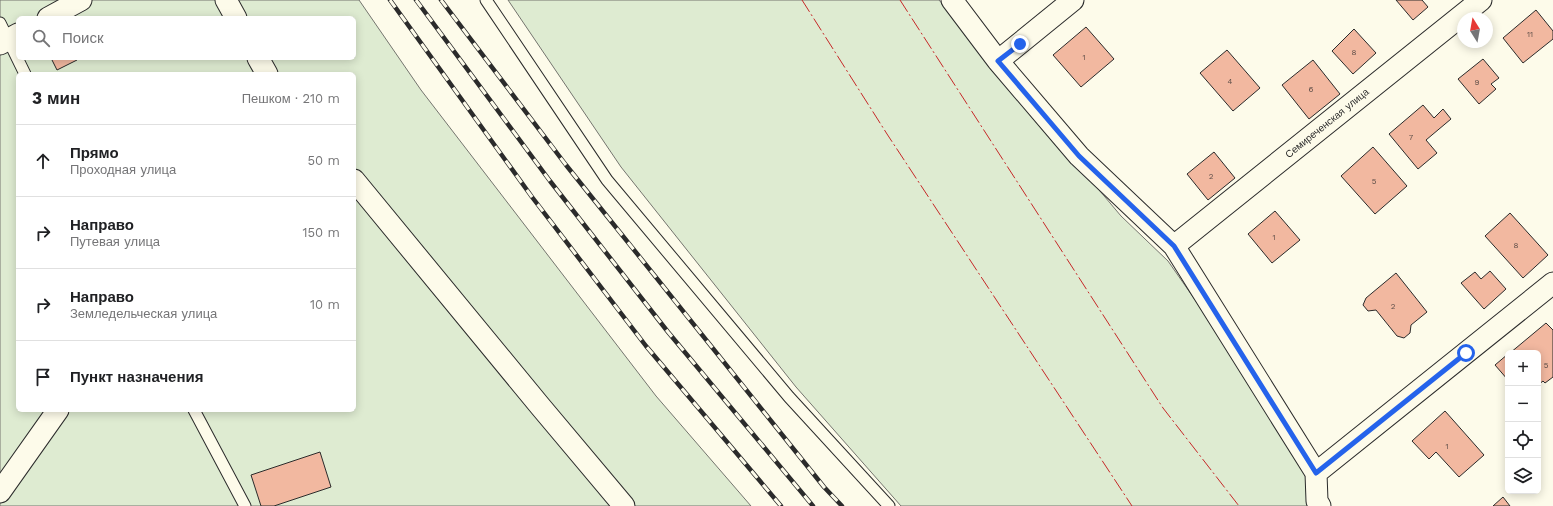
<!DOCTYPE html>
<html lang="ru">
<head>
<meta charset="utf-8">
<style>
  body { margin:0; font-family:"Work Sans",sans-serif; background:#f6f6f6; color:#202124 }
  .controls { position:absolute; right:12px; bottom:12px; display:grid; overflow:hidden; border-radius:6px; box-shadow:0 2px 10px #0003 }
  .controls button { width:36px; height:36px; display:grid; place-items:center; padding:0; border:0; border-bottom:1px solid #e0e0e0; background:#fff; color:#202124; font:20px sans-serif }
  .compass { position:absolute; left:1457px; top:12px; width:36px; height:36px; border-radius:50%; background:#fff; box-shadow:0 2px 10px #0003; rotate:349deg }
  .stop { position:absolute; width:12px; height:12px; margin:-9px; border:3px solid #2563eb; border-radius:50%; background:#fff }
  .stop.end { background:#2563eb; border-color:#fff; box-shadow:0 1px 4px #0008 }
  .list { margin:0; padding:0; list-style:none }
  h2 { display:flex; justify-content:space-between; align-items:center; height:52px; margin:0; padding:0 16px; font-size:17px }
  h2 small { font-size:13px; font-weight:400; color:#757577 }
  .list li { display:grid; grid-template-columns:26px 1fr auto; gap:12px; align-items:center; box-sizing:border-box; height:72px; padding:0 16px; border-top:1px solid #e0e0e0 }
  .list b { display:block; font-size:15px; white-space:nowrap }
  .list p { margin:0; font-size:13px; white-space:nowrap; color:#757577 }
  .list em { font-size:13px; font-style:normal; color:#757577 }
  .icon { flex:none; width:22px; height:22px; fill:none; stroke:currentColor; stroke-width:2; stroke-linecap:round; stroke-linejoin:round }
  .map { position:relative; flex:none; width:1553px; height:506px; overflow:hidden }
  .search { position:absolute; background:#fff; box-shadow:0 2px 10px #0003; left:16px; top:16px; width:340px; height:44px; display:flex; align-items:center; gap:10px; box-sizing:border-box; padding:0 14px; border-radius:6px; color:#757577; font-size:15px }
  .panel { position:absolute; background:#fff; box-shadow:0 2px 10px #0003; left:16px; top:72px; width:340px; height:340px; border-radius:6px }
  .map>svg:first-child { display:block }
  .green { fill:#deebd1; stroke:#74746e; fill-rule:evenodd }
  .building { fill:#f2b8a0; stroke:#2b2b2b }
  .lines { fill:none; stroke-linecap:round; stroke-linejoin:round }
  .lane-casing { stroke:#2b2b2b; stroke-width:13 }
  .street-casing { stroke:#2b2b2b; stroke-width:23 }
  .lane { stroke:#fdfbea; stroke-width:11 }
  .street { stroke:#fdfbea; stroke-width:21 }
  .rail-casing { stroke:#2b2b2b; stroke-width:4.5 }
  .rail { stroke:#fdfbea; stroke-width:3; stroke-dasharray:9; stroke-linecap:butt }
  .power { stroke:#c62828; stroke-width:1; stroke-dasharray:14 3 2 3; stroke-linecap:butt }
  .route { stroke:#2563eb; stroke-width:5 }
  .labels { text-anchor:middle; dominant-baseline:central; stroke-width:3; stroke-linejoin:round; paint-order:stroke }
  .number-label { font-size:8px; fill:#5d4e48 }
  .street-label { font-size:10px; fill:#2b2b2b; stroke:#fdfbea }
</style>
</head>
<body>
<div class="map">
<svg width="1553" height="506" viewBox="0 0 1553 506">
  <rect width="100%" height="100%" fill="#fdfbea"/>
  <!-- green -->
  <path class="green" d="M0,0H359L421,90L656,396L751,506H0ZM18,18H354V58H18ZM18,74H354V410H18Z
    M508,0H939L1121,216L1168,261L1301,452L1309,497L1314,506H901L796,387L621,167Z"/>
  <!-- building -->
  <path class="building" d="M1396,0H1422L1428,7L1413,20Z
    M1536,10L1553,31V39L1523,63L1503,38Z
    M1086,27L1114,59L1081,87L1053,55Z
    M1354,29L1376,53L1353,74L1332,51Z
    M1227,50L1260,88L1233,111L1200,73Z
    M51,58H77V60L57,70Z
    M1483,59L1499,78L1491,84L1496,89L1479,104L1458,79Z
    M1313,60L1340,94L1309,119L1282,85Z
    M1423,105L1434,118L1443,109L1451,119L1426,140L1437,153L1418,169L1389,134Z
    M1373,147L1407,186L1375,214L1341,176Z
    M1214,152L1235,178L1208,200L1187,174Z
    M1275,211L1300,240L1272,263L1248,234Z
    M1510,213L1548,255L1523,278L1485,236Z
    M1490,271L1506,289L1484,309L1461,283L1475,272L1481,279Z
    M1396,273L1427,312L1411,325L1410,333L1404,338L1397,336L1376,310L1368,311L1363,305L1366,298Z
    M1546,323L1553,330V377L1545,383L1543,381L1538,385V353H1510Z
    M1508,354V380L1495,365Z
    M1445,411L1484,455L1459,477L1436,452L1429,459L1412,441Z
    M320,452L331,487L274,506H261L251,475Z
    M1503,497L1510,506H1493Z"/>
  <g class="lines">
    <defs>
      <path id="lane" d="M486,0L607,180L789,397L889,506
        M0,23L25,74
        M194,410L245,506"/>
      <path id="street" d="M226,0L236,18
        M952,0L998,61L1079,156L1174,246L1316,473L1317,501L1320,506
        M48,18L81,0
        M0,44L18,34
        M258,58L267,74
        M998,61L1073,0
        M354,180L540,406L624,506
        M1174,246L1481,0
        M1316,473L1553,283
        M0,492L58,410"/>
    </defs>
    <!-- lane casing -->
    <use href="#lane" class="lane-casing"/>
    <!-- street casing -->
    <use href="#street" class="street-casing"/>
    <!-- lane -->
    <use href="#lane" class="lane"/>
    <!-- street -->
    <use href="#street" class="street"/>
    <defs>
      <path id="rail" d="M390,0L532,197L646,346L781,506
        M416,0L550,181L668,332L813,506
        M441,0L566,165L824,487L842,506"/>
    </defs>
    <!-- rail casing -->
    <use href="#rail" class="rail-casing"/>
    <!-- rail -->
    <use href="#rail" class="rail"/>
    <!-- power -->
    <path class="power" d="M802,0L887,134L1132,506
      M900,0L1163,408L1239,506"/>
  </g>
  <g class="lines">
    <!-- route -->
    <path class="route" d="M1020,44L998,61L1079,156L1174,246L1316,473L1466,353"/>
  </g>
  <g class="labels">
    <!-- number labels -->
    <g class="number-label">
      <text x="1530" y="34">11</text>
      <text x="1354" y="52">8</text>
      <text x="1084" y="57">1</text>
      <text x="1230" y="81">4</text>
      <text x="1477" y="82">9</text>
      <text x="1311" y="89">6</text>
      <text x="1411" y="137">7</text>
      <text x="1211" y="176">2</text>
      <text x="1374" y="181">5</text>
      <text x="1274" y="237">1</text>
      <text x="1516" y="245">8</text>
      <text x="1393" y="306">2</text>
      <text x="1546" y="365">5</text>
      <text x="1447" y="446">1</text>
    </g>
    <!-- street labels -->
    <g class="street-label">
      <text transform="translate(1327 123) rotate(-39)">Семиреченская улица</text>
    </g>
  </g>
</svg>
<div class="controls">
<button>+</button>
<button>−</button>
<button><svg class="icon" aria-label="locate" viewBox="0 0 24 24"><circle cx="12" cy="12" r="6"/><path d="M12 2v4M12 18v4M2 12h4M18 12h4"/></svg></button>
<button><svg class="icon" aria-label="layers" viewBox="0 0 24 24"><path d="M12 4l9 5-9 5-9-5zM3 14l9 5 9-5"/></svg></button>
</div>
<svg class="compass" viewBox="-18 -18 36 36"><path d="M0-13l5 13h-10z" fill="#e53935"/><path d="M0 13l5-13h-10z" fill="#757577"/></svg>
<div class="stop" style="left:1466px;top:353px"></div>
<div class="stop end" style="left:1020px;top:44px"></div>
<div class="search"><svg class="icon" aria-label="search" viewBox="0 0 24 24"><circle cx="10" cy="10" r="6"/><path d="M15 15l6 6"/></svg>Поиск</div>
<section class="panel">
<h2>3 мин<small>Пешком · 210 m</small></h2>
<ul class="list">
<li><svg class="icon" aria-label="ahead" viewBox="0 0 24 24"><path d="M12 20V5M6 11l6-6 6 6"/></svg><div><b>Прямо</b><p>Проходная улица</p></div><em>50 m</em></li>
<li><svg class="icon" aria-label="right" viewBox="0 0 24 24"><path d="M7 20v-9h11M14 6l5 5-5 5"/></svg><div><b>Направо</b><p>Путевая улица</p></div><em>150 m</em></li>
<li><svg class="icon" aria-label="right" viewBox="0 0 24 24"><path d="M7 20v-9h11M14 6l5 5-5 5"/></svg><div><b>Направо</b><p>Земледельческая улица</p></div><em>10 m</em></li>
<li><svg class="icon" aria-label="arrive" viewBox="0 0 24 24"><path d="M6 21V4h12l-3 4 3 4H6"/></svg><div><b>Пункт назначения</b></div></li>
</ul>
</section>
</div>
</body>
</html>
